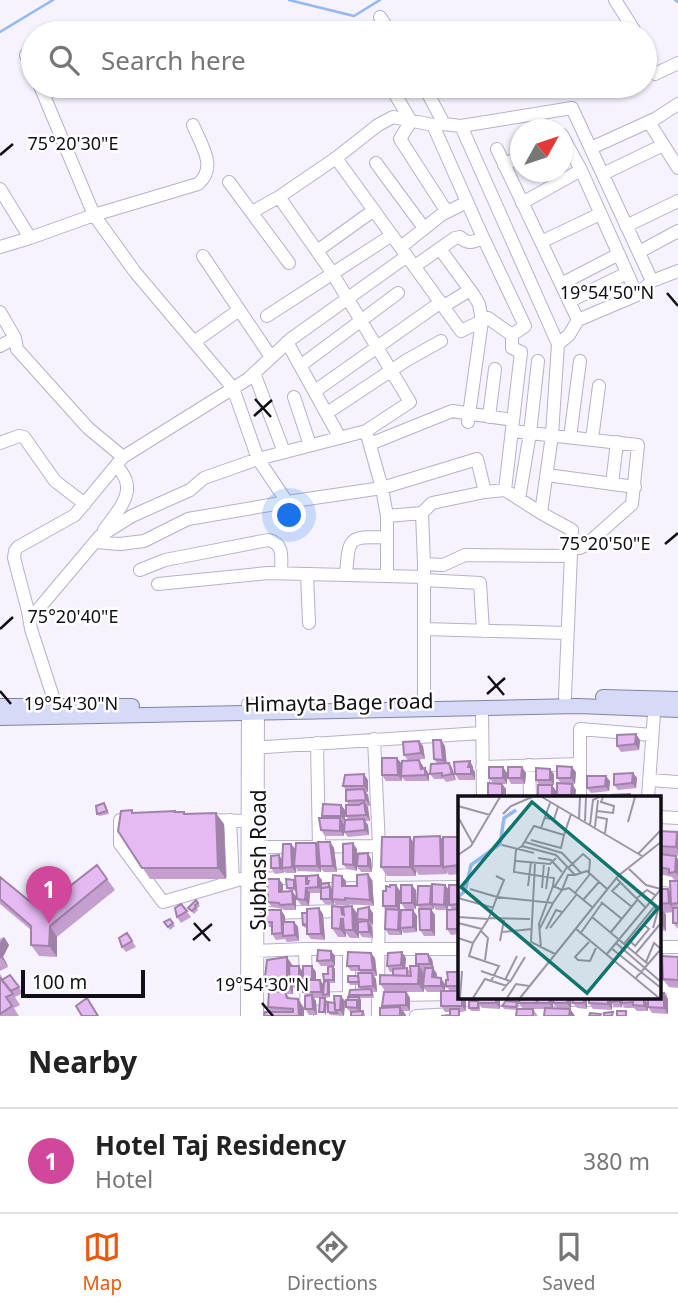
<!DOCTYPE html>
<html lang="en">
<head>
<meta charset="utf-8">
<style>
  body { margin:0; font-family:"Noto Sans",sans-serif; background:#f2f2f2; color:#222 }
  .compass { position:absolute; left:510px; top:119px; width:63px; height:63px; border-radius:50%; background:#fff; box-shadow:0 2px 5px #0004; rotate:50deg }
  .scale { position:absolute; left:21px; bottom:18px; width:124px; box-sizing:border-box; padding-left:7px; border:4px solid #110e17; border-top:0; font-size:19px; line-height:24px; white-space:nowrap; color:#110e17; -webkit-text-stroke:5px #fff; paint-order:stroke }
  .you { position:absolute; left:290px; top:516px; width:24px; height:24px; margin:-18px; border:5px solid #fff; border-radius:50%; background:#1a73e8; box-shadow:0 0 0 10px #1a73e833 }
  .badge { display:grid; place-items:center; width:46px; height:46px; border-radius:50%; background:#ea580c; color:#fff; font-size:23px; font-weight:700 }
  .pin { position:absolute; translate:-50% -58px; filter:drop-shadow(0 2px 4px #0008) }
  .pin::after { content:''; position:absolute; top:37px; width:24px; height:21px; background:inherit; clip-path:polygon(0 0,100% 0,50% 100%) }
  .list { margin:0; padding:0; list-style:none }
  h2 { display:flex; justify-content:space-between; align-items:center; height:91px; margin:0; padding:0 28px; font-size:30px }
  h2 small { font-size:23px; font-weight:400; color:#767676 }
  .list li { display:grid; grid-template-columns:46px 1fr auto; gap:21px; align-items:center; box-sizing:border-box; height:105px; padding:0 28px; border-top:2px solid #e0e0e0 }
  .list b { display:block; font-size:26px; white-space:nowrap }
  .list p { margin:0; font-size:23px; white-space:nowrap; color:#767676 }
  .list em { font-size:23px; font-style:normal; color:#767676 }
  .icon { flex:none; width:38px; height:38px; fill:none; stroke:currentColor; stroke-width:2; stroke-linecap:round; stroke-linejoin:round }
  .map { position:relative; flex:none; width:678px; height:1016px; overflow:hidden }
  .search { position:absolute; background:#fff; box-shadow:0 2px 5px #0004; left:21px; right:21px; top:21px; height:77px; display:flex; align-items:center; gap:18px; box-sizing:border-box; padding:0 24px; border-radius:38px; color:#767676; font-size:26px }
  .sheet { height:196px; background:#fff }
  nav { display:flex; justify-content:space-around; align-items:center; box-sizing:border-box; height:98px; border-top:2px solid #e0e0e0; background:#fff; font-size:19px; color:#767676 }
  nav a { display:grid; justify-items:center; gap:4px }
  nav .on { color:#ea580c }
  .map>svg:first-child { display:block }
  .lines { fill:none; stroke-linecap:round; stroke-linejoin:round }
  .stream { stroke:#92b8f0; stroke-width:2.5 }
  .minor-casing { stroke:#b7b0ca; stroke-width:14 }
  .major-casing { stroke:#8083a5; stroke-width:16 }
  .minor { stroke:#fff; stroke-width:12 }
  .major { stroke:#d6daf7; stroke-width:14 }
  .wall { fill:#c59fd0 }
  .shaded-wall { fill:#a082a9 }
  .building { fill:#e5b9f2; stroke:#a082a9; stroke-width:2 }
  .ticks { fill:none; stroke:#110e17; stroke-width:2.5 }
  .labels { text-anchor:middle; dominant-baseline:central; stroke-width:5; stroke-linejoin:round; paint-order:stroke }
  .street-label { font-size:21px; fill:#110e17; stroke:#fff }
  .inset-river { fill:none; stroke:#92b8f0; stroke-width:3.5 }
  .inset-road { fill:none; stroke:#9a97a2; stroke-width:2 }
  .view { fill:#0f766e; fill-opacity:0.15; stroke:#0f766e; stroke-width:3.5 }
  .inset-edge { fill:none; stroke:#110e17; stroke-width:3.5 }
  .ticks-label { font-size:18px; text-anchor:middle; fill:#110e17; stroke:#fff; stroke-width:5; stroke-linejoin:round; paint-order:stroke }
</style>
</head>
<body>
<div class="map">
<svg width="678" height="1016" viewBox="0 0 678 1016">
  <rect width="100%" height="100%" fill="#f6f3ff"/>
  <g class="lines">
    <!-- stream -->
    <path class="stream" d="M289,0L354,16L380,0
      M675,0L678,2
      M0,32L53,0"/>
    <defs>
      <path id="minor" d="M615,0L636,33
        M380,17L391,33
        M358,32L359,33
        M26,55L33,71
        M655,74L678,63
        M390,86L411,121L400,139L447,212
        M424,86L444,124
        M649,122L678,168
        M193,125C201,145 218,167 198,184L94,215L135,272L233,388L258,459L287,502L382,488L366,431L410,402L331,271L279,197L336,158L378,125L393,117L433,125
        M461,126L558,344L552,435L541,513
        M562,135L581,170L637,295
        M591,148L655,119L678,104
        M497,149L578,320L637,295L652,281
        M336,158L461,331L488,318L512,335
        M376,163L424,228
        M504,165L520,156
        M603,174L663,145
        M229,182L289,263
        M0,189L30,238
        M522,203L581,170
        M252,212L279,197
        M626,226L678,201
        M541,242L600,214
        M0,247L30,238L94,215L40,86
        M401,247L441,215L467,202
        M440,249L473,294L479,304L482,321L468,422
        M317,251L374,210
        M639,252L678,231
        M203,256L271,357
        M415,266L455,238L460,237C468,245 473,242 483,238
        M561,284L619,254
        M570,301L627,273
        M444,306L470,290
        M0,312L15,338L17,349L88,428L123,457
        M267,316L392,235
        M194,342L239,310
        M287,342L340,438
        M558,344L569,335L578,320
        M0,346L15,338
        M300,366L398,293
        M254,373L284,452
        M315,391L441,302
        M294,397L310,445
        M327,413L407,360L441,341
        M489,417L495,369
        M512,431L638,445L632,504L586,545L580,548H571
        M570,437L580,361
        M592,439L599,386
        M0,443L19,436L24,437L55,481L85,504
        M370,444L452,411L513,420
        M547,475L635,487
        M612,484L617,442
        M519,499L530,433L538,361
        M422,513L432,503L485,492
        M387,516V576
        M104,530C113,517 132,498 126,481C125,476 120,470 117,466
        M96,542L120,544L144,541L188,519L287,502
        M424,564L443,565L465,555L571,556
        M140,570L165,560L268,540C285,543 281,559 281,573
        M307,574L309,623
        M346,575C349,536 348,537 387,537
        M424,580L480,583L483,631
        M158,584L268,573L424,577
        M30,619L100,536L132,516L190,490L204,478L258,459L366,431
        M424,629L567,633
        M565,697L572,530L541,513L505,490L521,352L512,348V335L525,326L480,231L433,125L444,124L461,126L572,108L652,281L678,271
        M424,700V564L422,513L387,516L382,488L477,459L485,492L505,490
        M56,706L31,629L28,611L14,558L15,551L18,547L75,515L123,457L248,379L291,339L407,256
        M482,708L483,797
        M374,739L379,846L378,1016
        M317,743L319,847
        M251,748L481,733
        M529,765L530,797
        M482,767L580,764
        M649,780L678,782
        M580,797V729L652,735
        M648,797L655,700
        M659,817L678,818
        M120,820V844L163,902L248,877
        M206,820L248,821
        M230,820L233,881
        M258,847L379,846
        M258,879L377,874
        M659,879L678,882
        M382,888L459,887
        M269,913L373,910
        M659,947H678
        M305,949L307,1016
        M251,951L305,949H459
        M349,954V1016
        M659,987H668L673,991V1016
        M393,995L459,994
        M306,999L349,998
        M247,1016L248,704
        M257,1016L258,704
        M416,1016L492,1012L673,1014"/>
      <path id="major" d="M603,697L678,699
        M0,706H132
        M0,718L578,706L678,710"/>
    </defs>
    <!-- minor casing -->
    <use href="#minor" class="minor-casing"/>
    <!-- major casing -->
    <use href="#major" class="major-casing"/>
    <!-- minor -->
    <use href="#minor" class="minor"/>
    <!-- major -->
    <use href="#major" class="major"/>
  </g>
  <!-- wall -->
  <path class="wall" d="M466,86H481L470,91Z
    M636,734L640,740L639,750L621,752L617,746Z
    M419,741L423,746L425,759L408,760L404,755Z
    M445,746L446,763H449L452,768L456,780L446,782L444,779H434L430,774L437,763L434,759Z
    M397,758L401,763L402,772L419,760L424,769L425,768L429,774V781H405L402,777V781H386L382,775Z
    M470,761L473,767V769L475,772V780H459L455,774Z
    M503,767L507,773V784H502L506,789V797H489L488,795L493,783L489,778Z
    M522,767L526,773L525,784H511L508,778Z
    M576,772L575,784L561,783L557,778Z
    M633,773L637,778L636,788L618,790L614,785Z
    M554,774V785H552L556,791V797H539L538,796L539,785L536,780Z
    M368,780V792H366L368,795L370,806H367L370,821H365L368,825L369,835L348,837L344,832V836H325L321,830L324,818L322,816L341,805L345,810V822H343L344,824V831L349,820L346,816L349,805L346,801V790L343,786Z
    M610,781L609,791L591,793L587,788Z
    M572,784L576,790L575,797H559L557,795Z
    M106,806L109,814L99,816L97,814Z
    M175,811L176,812H184L186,814L224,824L226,879H150L118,831L134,813Z
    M659,831L677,832L678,834V855L662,854L678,859V929L673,923V912L665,913L666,915V931L659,930V889L670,891L675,881L672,877L659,874V854H660L659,852Z
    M410,837L414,843L443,841L459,837V874L449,875L447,872V874L419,875L416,871V876H387L381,867Z
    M330,842L334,848L337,872H324L321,868V872L298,871L296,868V873H286L283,870L284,873L275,874L271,868L282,860L291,844L295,849L319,846Z
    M357,849V871L347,869L343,864Z
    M368,853L371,859L372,872H361L357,866Z
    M97,865L115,890L57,937V957L39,956L31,945V930L0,904V877L33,904H47Z
    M368,874L372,880L374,906L349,904V906L336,905L334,902V905L325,904L321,899V893H310L309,906L301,905L297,899L296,891L289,890L287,888L294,880L296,882L307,878L322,880V884L329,883L332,891L346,881V886H357Z
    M283,884V892L296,896V910H284L283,909L272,907L268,902Z
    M396,885L400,891V911L401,913L413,910L417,916V932L404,933L402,931V935H389L385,929L386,910L383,906L390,887Z
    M445,885L449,890L448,910L452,909L449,905L459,885V934L451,935L447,929V910H436L434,907V909L431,910L435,915V936H424L420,930V909L417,905L431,886L432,888Z
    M416,890V909H405L401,903Z
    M196,900L200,906L197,908L198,910L194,914L188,908Z
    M181,904L191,917L181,923L177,917Z
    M352,906L358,915L373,913V925H371L372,927L373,938L362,937L359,933V938H350L346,933V937H338L332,928L343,910Z
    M323,914L325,940L311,939L307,934V927L305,928L303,925Z
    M285,916V922H294L298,927L299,941L287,942L285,939L276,940L272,934V927H265L261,922Z
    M170,919L175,926L170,930L164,922Z
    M127,933L136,947L126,952L122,947Z
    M4,937L9,945L3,957L6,962L8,967L0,971V939Z
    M659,949L664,956L678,957V988L669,987L664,981H659Z
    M331,951L335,956V966H321L317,961Z
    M375,958L377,976H373L376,979L377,992H373L374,998H360L361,1000V1011H363L365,1014V1016H351V1013L346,1007L348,1000L351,997L349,995L361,990L359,985H350L348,982L358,976L361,973L359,971H351L347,966Z
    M406,958L405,968H407L411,972L417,966L416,964L432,959L434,970L437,974L436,977L445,984V991H450L446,986L448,980L459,972V997H466V1011L461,1012L450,1015V1012H445L441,1006V992H427L424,988V992H407L410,998V1011H403L406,1016H380L384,1008L382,1006L386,992L380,984L393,975V972H390L387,966Z
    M293,966L303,972V989L294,988L293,987V994H287L290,999H298L304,1008V1016H264L271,1012L268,1007L269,992L264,986Z
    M303,966L316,972V980H320L324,985V980L333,966L335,969V983H330V997L325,998H314L316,1001L317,1015H309L305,1009L306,996L303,992Z
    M0,974L3,979L10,975L23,993L15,997L20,1005L14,1008L19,1016H0Z
    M659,990L662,993H664L668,999V1014L652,1013L648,1007Z
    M478,997H500V1009L482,1008L480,1005V1011H471L469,1008L478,1001Z
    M553,997V1009L557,1008L553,1003L572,997L570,1009L575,1016H544L545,1009H523L519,1003Z
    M573,997H587V1009L577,1008L573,1003Z
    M642,997V998L648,1004V1011H637L634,1008H625L622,1004V1007H614L612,1004V1010L593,1009L589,1003Z
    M345,1001L344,1016L330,1015L328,1012L335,1003Z
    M517,1002L519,1005L518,1009H533L538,1016H516L517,1010L504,1009L502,1006Z"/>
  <!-- shaded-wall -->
  <path class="shaded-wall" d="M636,734L640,740L639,750L635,744Z
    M441,740L445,746L447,765L443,760Z
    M419,741L423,746L425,759L421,753Z
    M397,758L401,763L402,781L398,775Z
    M419,760L423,766L425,773V768L429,774V781L421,769Z
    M470,761L473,767V769L475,772V780L468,767Z
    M449,763L452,768L456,780L452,774Z
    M503,767L507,773V784L503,778Z
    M522,767L526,773L525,784L521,778Z
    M572,767L576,772L575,784L571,778Z
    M550,769L554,774V785L550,780Z
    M633,773L637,778L636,788L632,783Z
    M364,774L368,780V792L364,786Z
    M606,776L610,781L609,791L605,786Z
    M502,784L506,789V797H503L502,795Z
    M572,784L576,790L575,797H573L571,795Z
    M552,785L556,791V797L552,796Z
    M364,789L368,795L370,806L366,800Z
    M364,802L368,807L370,821L366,815Z
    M341,805L345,810V822L341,816Z
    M216,813L224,824L226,879L218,868Z
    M340,818L344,824V836L340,831Z
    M364,819L368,825L369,835L365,830Z
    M677,832L678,834V851L676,847Z
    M440,836L446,845L443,867L447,874L441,866Z
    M410,837L415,846L413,866L416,871V876L410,867Z
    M330,842L334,848L337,872L333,866Z
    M316,843L320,849V866L321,868V872L317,866Z
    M353,843L357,849V871L353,865Z
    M291,844L295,849L294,866L296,868V873L292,867Z
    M368,853L371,859L372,872L368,866Z
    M279,855L283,861L282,868L284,873L280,868Z
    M676,856L678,859V876L675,872Z
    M368,874L372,880L374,906L370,900Z
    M318,875L322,880V892L318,887Z
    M342,876L346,881V892L342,886Z
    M279,879L283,884V897L279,892Z
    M329,883L334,893L332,899L334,902V905L330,899Z
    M396,885L400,891V911L396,906Z
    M412,885L416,890V909L412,903Z
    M445,885L449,890L448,910L444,905Z
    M431,886L435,892L432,904L434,907V909L430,904Z
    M306,888L310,893L309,906L305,900Z
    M668,889L674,897L671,904L674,909V912L669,903Z
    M292,891L296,896V910L293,904Z
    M352,906L358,915L359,938L353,930Z
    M369,907L373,913V925L369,920Z
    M319,908L323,914L325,940L321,934Z
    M431,909L435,915V936L431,930Z
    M662,909L666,915V931L662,925Z
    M281,910L285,916L286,936H283L282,933Z
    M399,910L403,916L400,928L402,931V935L398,930Z
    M413,910L417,916V932L413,927Z
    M341,919L346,927L344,930L346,933V937L340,929Z
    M368,921L372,927L373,938L369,932Z
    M294,922L298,927L299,941L295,935Z
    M50,926L57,937V957L49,946Z
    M4,937L9,945L3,957L6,962L8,967L2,958H0V943Z
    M659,949L665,957L663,979L659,972Z
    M331,951L335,956V966L331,960Z
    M402,952L406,958L405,971L401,965Z
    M371,953L375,958L377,976L373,970Z
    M428,954L432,959L434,970L430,964Z
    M287,957L293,966L290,983L293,987V994L287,985Z
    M299,966L303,972V989L299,984Z
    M312,966L316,972V984L312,979Z
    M333,966L335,969V983L333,980Z
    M419,966L425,975L424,992L418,984Z
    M433,968L437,974L436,982L432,977Z
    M372,973L376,979L377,992L373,986Z
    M441,978L445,984V991L441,986Z
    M320,980L324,986L323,995L321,992Z
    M328,980L330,983V997L328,994Z
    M406,992L410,998V1011L406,1005Z
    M664,993L668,999V1014L664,1008Z
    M312,995L316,1001L317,1015L313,1009Z
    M341,996L345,1001L344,1016L340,1010Z
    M359,997L361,1000V1014L357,1008V1000Z
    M462,997H466V1011L462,1006Z
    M496,997H500V1009L496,1003Z
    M549,997H553V1009L549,1003Z
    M568,997H572L571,1009L567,1003Z
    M583,997H587V1009L584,1003Z
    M608,997H611L610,1002L612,1004V1010L608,1004Z
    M618,997H623L622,1007L618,1001Z
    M325,998L327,1001L326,1015L324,1012Z
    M644,998L648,1004V1011L644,1006Z
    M298,999L304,1008V1016H299Z
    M400,1007L406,1015V1016H400Z
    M570,1009L575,1016H569Z"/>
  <!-- building -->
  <path class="building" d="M510,23L515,33H489Z
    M636,734L635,744L617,746V735Z
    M433,740H441L443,760L434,759Z
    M419,741L421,753L404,755L403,742Z
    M382,758H397L398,775H382Z
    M419,760L421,769L425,768V775L401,776L402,761Z
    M470,761L468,767H471V774H455L454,762Z
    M449,763L452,774L442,776V773L430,774L431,764Z
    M557,766L572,767L571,778H557Z
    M489,767H503V778H489Z
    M508,767H522L521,778H508Z
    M536,768L550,769V780H536Z
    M633,773L632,783L614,785V774Z
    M364,774V786H343L345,775Z
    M587,776H606L605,786L587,788Z
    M488,783L502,784V795H488Z
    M557,783L572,784L571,795H557Z
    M538,785H552V796H538Z
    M364,789L366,800L346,801V790Z
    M630,794V797H611V795Z
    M606,795V797H590V796Z
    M364,802L366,815L346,816V805H359Z
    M104,803L107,811L97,814L96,806Z
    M323,804L341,805V816H322Z
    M132,810V813L175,811V812H184V814L216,813L218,868H142L118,831L121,811Z
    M319,818H340V831L321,830Z
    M364,819L365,830L344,832L345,820Z
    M659,831L677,832L676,847L659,846Z
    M440,836L441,866H413L414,837Z
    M382,837H410V867H381Z
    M443,837H459V865L443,867Z
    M318,842H330L333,866H320Z
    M296,843H316L317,866H294Z
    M353,843V865L343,864V844Z
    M283,844H291L292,867L282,868Z
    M368,853V866H357L358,854Z
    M659,854L676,856L675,872L669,873V869L659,867Z
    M279,855L280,868H271V856Z
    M97,865L107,879L50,926L49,946L31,945V926L0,899V877L33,904H47Z
    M368,874L370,900L345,898V900L332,899L333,875L342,876V886H357V875Z
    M318,875V887L306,888L305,900L297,899L295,876H306V884H308L309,881H307V876Z
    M267,879H279V892L292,891L293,904L280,905L279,903L268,902Z
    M286,879L294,880V888H287Z
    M670,881H678V903L671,904Z
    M329,883V887L321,888V884Z
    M432,884L445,885L444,905L432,904Z
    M390,885H396V906H383V891H386V886L390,887Z
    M401,885H412V903H401Z
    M449,885H459V904L449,905Z
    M418,886H431L430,904L417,905Z
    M330,887V899H321V888Z
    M659,889H668L669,903L659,904Z
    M196,900L198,903L195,905L196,907L192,911L188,908Z
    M181,904L187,911L177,917L175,908Z
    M332,906L341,907L342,914L344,915L343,907L352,906L353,930H344L343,919H341L340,929L332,928Z
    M369,907V920L357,919L358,909Z
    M319,908L321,934H307V909Z
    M673,908H678V923H673Z
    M386,909L399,910L398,930L385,929Z
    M419,909H431V930H420Z
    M459,909V929H447V910Z
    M659,909H662V925H659Z
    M261,910H281L282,933L272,934V922H261Z
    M401,910H413V927L400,928Z
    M302,913H307V924L303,925Z
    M170,919L173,923L168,927L164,922Z
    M368,921L369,932H358V922Z
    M283,922H294L295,935L283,936Z
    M127,933L132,941L122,947L119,938Z
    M318,950L331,951V960L317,961Z
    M348,952L371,953L373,970H359V966H347Z
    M402,952L401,965L387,966L388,953Z
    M416,954H428L430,964H416Z
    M662,956L678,957V980L663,979Z
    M287,957V985L264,986L267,960Z
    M289,966H299V984L290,983Z
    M303,966H312V979H307V980H320L321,992H303Z
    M333,966V980H324L323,974H328V967Z
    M410,966H419L418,984H380V975L411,976Z
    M407,968V976L393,975V969Z
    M425,968H433L432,977L441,978V986H423Z
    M447,972H459V986H446V980H448Z
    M358,973H372L373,986L359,987Z
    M10,975L19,987L11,991L2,980Z
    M348,976H358L359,982H348Z
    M0,978L13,994L6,997L12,1006L0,1014Z
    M328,980V994L323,995L324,982Z
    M371,989L372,995H349L350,990Z
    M269,991L285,992L287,998L298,999L299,1016H264L265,1012H293V1009L268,1007Z
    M441,991H459V997H462V1006H441Z
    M384,992H406V1005L382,1006Z
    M664,993V1008L648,1007V997H659V994Z
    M312,995L313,1009H305V996Z
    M334,996H341L340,1010H335Z
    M348,997H359V1003L357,1000H348Z
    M478,997H496V1003H478Z
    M520,997H536L537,1003H519Z
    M538,997H549V1003H537Z
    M554,997H568L567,1003H553Z
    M573,997H583L584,1003H573Z
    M589,997H608V1004L589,1003Z
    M610,997H618V1001L610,1002Z
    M622,997H638V999L644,998V1006L633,1005V1002L622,1003Z
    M87,998L98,1016H82L76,1006Z
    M320,998H325L324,1012H319Z
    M346,1000H357V1008L346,1007Z
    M469,1001H478V1008H469Z
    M506,1001L517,1002L516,1007L502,1006Z
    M328,1002L335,1003V1010L337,1013L328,1012Z
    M400,1007V1016H380V1008Z
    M545,1008L570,1009L569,1016H544Z
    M450,1009H459V1016H441L450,1015Z
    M517,1009H533V1016H516Z
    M363,1011L362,1016H351V1012Z
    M617,1011H626V1016H617Z
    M613,1012L612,1016H604V1013Z
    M590,1013L601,1014L600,1016H589Z"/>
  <!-- ticks -->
  <path class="ticks" d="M0,155L13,144M667,293L678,306M255,399L271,417M254,416L272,400M665,544L678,533M0,629L13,617M488,676L504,695M0,691L11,704M487,694L505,678M194,923L210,941M193,940L212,924M262,1003L273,1016"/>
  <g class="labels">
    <!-- street labels -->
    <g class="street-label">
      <text transform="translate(339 702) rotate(-1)">Himayta Bage road</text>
      <text transform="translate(258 860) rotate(-90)">Subhash Road</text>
    </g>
  </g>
  <!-- overview -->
  <g transform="translate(458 796)">
    <rect width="203" height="203" fill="#f6f3ff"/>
    <path class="inset-river" d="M0,101L7,95L13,69L42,48L46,22L58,14"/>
    <path class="inset-road" d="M84,1L184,60M0,10L32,19M139,15L155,17L156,10L143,6L145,1M45,18L53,10L74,1M113,18L106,39L76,30L64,50L98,59L117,79L129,75L149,93M0,21L15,48M139,21L149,23L147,37M86,22L96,23L100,11M121,23L122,1M127,25L128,1M170,26L177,1M132,29L135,4L141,1M137,31L140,4M83,32L92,7M73,44L103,52L106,39M67,46L104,57L123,77M44,49L76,57M180,58L203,34M0,59L13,50L42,1M80,62L93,64L104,76M58,65L92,68L98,62M77,67L73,146L97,158M110,72L125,58L132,64L131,77M171,73L188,89L203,93M117,79H110L104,94L111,92L134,111M38,80L46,84L39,101L95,107L104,94L95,90L96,82L56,76L58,54L64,50M158,82L187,111M163,86L154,95L174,111M70,90L73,66M97,90L109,71M84,92L86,67M12,93L39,101L31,122L72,123M88,93L91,71M117,97L132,78M0,102L36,112M179,102L189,94L197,99M125,104L141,86M143,106L164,123M0,121L30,123M134,121L190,168M0,127L24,133M186,129L191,133L177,150L172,145H173L180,135L186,129L200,113M92,132L119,98M195,132L203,104M88,133L98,114L104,116M118,133L201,202M81,134L95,107M23,135L30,142L27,164M44,136L74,133M153,136L180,103M122,138L144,107M0,142L15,147L31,122M42,145L46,124M131,146L117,161L120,164L132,165L138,152M15,147L11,160L41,170L33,185M158,147L203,186M166,148L196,111L199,113M83,152L81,128L95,90M153,152L203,192M178,157L203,127M148,159L203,93M23,175L52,185L44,195M177,183L203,153L196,147L188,166M47,184L59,160M52,186L67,161M2,202L4,175M15,202L27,183L49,190M49,202L58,188L71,190M62,202L160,80L203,46"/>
    <path class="view" d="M74,6L200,112L129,197L3,91Z"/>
    <rect width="203" height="203" class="inset-edge"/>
  </g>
  <g class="ticks-label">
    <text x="73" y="150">75°20'30"E</text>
    <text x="607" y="299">19°54'50"N</text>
    <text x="605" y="550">75°20'50"E</text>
    <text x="73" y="623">75°20'40"E</text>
    <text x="71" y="710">19°54'30"N</text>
    <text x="262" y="991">19°54'30"N</text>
  </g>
</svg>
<svg class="compass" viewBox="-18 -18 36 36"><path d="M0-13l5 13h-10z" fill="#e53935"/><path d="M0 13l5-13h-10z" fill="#767676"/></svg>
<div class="scale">100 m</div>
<div class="you"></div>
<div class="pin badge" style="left:49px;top:924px;background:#d1479c">1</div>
<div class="search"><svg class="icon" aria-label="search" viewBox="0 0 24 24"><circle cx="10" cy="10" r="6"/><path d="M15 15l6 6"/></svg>Search here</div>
</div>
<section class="sheet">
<h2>Nearby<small></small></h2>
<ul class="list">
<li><span class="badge" style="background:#d1479c">1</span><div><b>Hotel Taj Residency</b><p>Hotel</p></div><em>380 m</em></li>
</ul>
</section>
<nav>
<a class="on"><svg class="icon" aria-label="map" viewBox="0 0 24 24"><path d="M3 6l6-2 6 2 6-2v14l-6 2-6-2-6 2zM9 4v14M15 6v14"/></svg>Map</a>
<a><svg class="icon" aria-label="directions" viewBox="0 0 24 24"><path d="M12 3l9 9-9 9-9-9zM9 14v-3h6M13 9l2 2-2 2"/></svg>Directions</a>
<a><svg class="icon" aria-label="saved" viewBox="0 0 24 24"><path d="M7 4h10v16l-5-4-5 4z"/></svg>Saved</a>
</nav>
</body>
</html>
